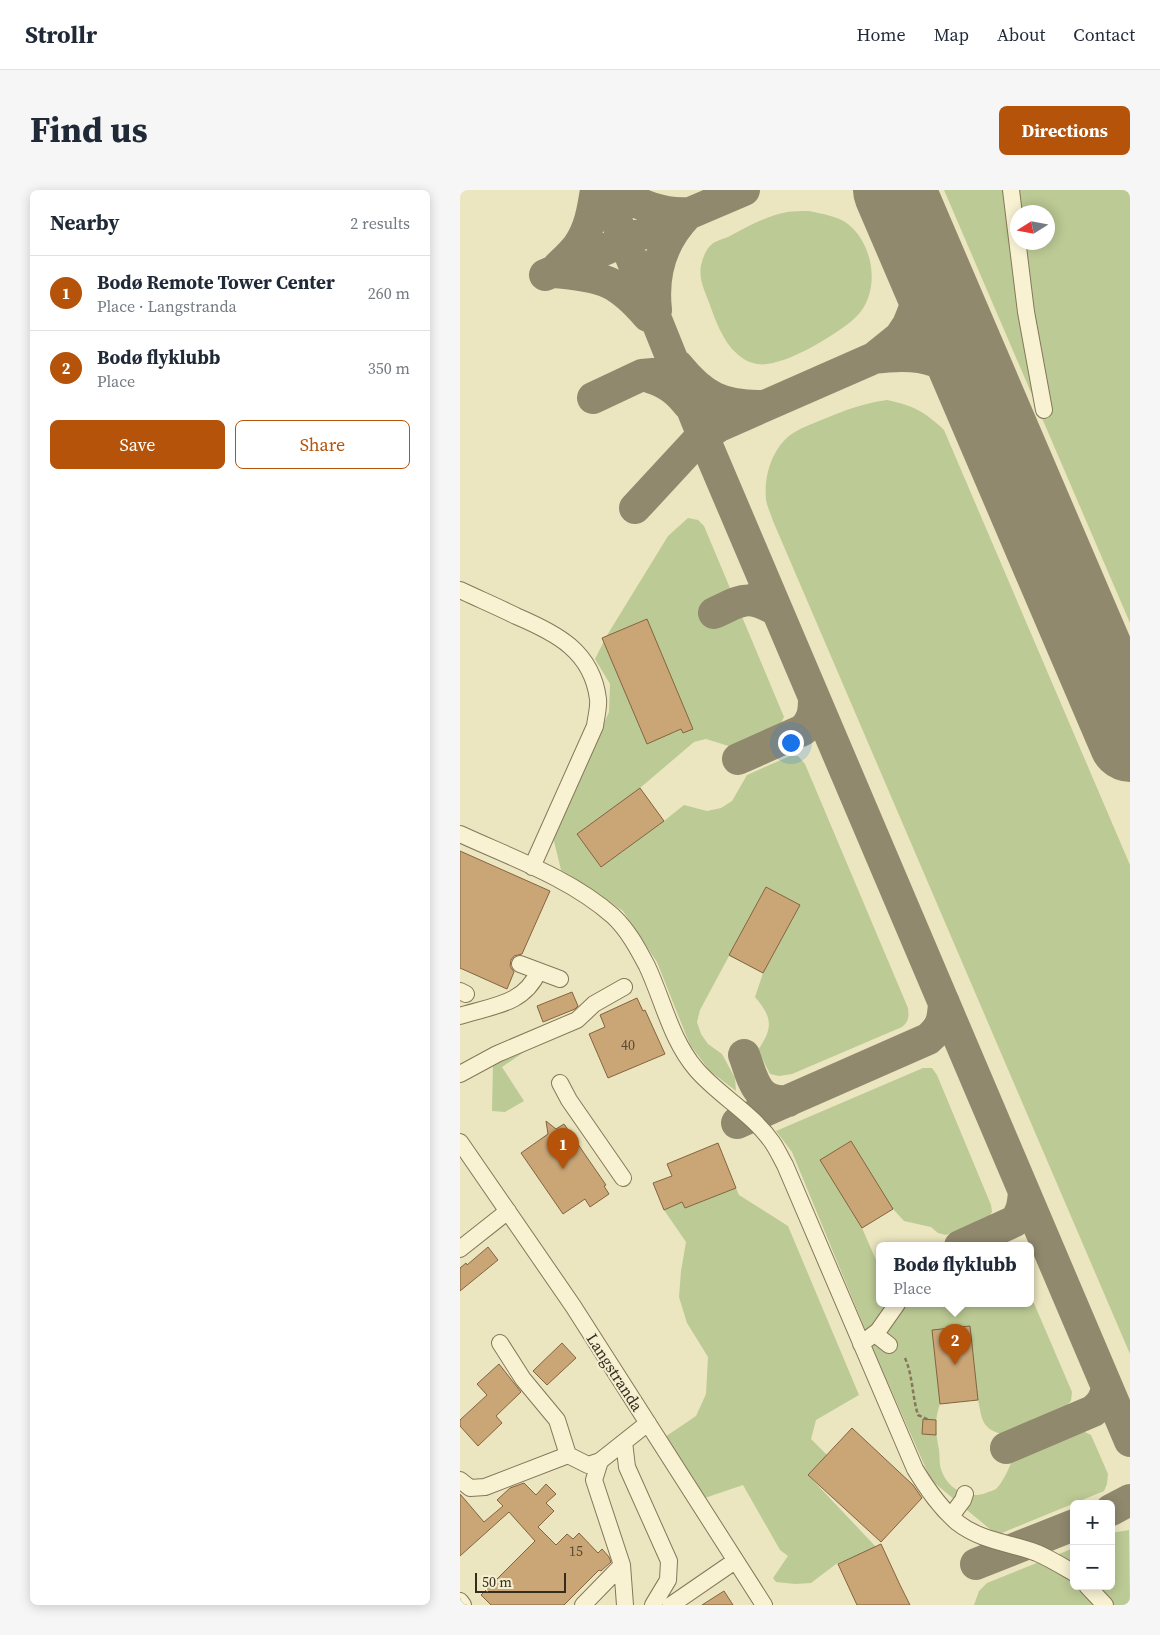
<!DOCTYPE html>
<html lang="en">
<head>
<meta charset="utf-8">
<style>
  body { margin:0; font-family:"Source Serif 4",serif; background:#f6f6f7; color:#1f2937 }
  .controls { position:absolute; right:15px; bottom:15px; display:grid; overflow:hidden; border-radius:8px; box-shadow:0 2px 12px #0003 }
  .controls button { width:45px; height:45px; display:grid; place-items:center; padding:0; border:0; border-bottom:1px solid #e0e1e3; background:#fff; color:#1f2937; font:25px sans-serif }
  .compass { position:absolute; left:550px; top:15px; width:45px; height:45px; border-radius:50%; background:#fff; box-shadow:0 2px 12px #0003; rotate:259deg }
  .scale { position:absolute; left:15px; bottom:12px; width:91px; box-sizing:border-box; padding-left:5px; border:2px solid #352c1d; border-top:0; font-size:14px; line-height:18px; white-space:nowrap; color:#352c1d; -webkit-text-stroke:4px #f4efd0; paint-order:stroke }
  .you { position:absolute; left:330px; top:552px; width:18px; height:18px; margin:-12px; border:4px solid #fff; border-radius:50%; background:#1a73e8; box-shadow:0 0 0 8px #1a73e833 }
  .badge { display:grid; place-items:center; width:32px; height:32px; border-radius:50%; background:#b45309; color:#fff; font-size:16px; font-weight:700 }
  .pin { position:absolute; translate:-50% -41px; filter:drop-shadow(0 1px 2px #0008) }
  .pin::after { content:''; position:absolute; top:26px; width:18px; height:15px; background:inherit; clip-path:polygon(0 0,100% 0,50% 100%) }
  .popup { position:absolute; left:416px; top:1052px; width:158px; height:65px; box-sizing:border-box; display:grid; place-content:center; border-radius:8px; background:#fff; filter:drop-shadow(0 1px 4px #0005); font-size:16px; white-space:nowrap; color:#747a83 }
  .popup b { font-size:19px; color:#1f2937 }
  .popup::after { content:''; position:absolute; left:50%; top:100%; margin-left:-10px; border:10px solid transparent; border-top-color:#fff }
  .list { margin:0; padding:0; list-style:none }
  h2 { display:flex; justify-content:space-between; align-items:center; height:65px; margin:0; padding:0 20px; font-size:21px }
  h2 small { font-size:16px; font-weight:400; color:#747a83 }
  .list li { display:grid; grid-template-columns:32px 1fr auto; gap:15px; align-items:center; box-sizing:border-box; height:75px; padding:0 20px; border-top:1px solid #e0e1e3 }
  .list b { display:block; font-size:19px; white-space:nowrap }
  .list p { margin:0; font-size:16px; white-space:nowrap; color:#747a83 }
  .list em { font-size:16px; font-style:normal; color:#747a83 }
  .actions { display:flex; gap:10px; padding:15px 20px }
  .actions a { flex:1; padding:11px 0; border:1px solid #b45309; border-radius:8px; text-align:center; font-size:18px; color:#b45309 }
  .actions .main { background:#b45309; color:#fff }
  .map { position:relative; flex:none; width:670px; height:1415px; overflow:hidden; border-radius:8px }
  header { display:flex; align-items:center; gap:30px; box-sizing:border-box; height:70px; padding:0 25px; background:#fff; border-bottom:1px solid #e0e1e3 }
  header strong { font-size:24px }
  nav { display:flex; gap:28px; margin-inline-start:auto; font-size:18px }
  .intro { display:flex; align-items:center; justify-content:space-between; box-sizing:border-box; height:120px; padding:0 30px }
  h1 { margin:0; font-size:35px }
  .button { padding:12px 22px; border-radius:8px; background:#b45309; color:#fff; font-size:18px; font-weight:700 }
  main { display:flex; gap:30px; padding:0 30px }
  aside { flex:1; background:#fff; border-radius:8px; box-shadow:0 2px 12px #0003 }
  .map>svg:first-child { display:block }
  .green { fill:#bcca95; fill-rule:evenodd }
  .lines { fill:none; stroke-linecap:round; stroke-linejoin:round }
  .taxiway { stroke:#90896e; stroke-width:32 }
  .runway { stroke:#90896e; stroke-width:82 }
  .building { fill:#caa677; stroke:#84643f }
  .minor-casing { stroke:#857759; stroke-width:18 }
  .path { stroke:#857759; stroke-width:2.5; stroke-dasharray:4 2.5; stroke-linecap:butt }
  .minor { stroke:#f8f2d3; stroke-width:16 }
  .labels { text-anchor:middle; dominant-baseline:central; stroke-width:4; stroke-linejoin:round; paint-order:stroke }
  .number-label { font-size:14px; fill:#5a4a34 }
  .street-label { font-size:16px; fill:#352c1d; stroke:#f4efd0 }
</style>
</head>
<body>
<header>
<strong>Strollr</strong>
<nav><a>Home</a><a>Map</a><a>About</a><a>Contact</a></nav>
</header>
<div class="intro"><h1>Find us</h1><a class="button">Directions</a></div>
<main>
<aside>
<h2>Nearby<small>2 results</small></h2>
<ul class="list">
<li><span class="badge">1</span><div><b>Bodø Remote Tower Center</b><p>Place · Langstranda</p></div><em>260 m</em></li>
<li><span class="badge">2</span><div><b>Bodø flyklubb</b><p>Place</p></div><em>350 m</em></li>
</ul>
<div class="actions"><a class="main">Save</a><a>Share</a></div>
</aside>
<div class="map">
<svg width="670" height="1415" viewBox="0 0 670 1415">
  <rect width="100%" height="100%" fill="#ece6c0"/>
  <!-- green -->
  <path class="green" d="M484,0H670V433ZM558,22H588V52H558Z
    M349,21C362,24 378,26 388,34C414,55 421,101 397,126C380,143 321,179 297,174C286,172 280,167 272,159C262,147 255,130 250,115C245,101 237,87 242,72C243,67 247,58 251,55C255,51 263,49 268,47C287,37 306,26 327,22C334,21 342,21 349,21Z
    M427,210C454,216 464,221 484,240L670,675V1164L313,331C311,324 307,317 306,309C304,287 311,261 329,246C339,238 352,234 364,229C385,220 405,213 427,210Z
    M228,328L238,330L244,336L324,527L320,535L272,557L246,549L234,552L180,598L204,631L224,615L247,621L261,618L272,611L287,585L330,566H338L345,574L448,818C449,827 449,831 442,837L332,884L319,886L310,884L298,860C313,838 313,828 295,807L303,783L269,766L240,820L237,832L241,844L248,854L262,864L275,888L276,901L250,881L230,855L197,772L163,721L101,680L92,643L149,522L150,494L135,469L146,447L208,346Z
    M67,860L42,877L64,911L45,922L32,921L33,873Z
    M463,878H472L477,885L531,1015L532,1022L529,1027L486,1045L478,1043L471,1037L444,1031L433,1019L402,1038L420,1079V1114H570V1104L612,1202L611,1211L606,1216L541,1244C521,1238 522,1228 518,1210L480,1214C474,1230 476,1244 479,1260C480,1266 479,1273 481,1279C487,1299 508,1310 526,1303C530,1301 534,1301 537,1298C544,1290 548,1280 552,1271L623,1241L631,1245L648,1284L647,1294L644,1301L537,1345L471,1290L416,1166L332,962L316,941Z
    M276,998L279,1005L328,1036L399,1205L356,1230L351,1249L367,1265L348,1285L417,1358L376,1374L351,1393L335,1394L316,1392L313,1388L328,1366L320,1360L283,1295L236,1311L199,1251L236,1226L246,1204L248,1167L227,1133L219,1107L221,1081L226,1052L204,1020L222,1012L225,1018Z
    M669,1340L670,1415H514L519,1401L527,1393L614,1358V1396H651V1343Z"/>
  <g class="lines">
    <!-- taxiway -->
    <path class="taxiway" d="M144,0L243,246L670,1251
      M158,0C178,16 204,25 230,23
      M422,0L443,21
      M97,78C104,71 112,64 118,56C130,39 133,19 136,0
      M95,82C143,88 155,88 188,126
      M85,85L284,0
      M196,120C192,84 202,50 228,24
      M414,168C468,161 488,170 524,210
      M218,176C243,207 263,217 303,216
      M182,185C202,190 215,197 228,214
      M133,208L182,185L204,183
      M175,318L237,251L259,236L414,168L440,147L448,135L460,105V76L458,57
      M254,423C283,410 286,404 316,420
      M278,569L343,540C353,530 354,522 354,508
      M284,865C293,889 296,914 328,911
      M277,933L468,849C482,837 483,830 484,813
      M500,1056L555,1031C562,1022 563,1014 564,1002
      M546,1258L633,1221C642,1214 645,1208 647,1197
      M651,1320L670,1310
      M516,1374L614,1335"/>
    <!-- runway -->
    <path class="runway" d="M434,0L670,551"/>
  </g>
  <!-- building -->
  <path class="building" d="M187,429L233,539L223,543L221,539L187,554L142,448Z
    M180,598L204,631L141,677L117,644Z
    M0,661L90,701L62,764L54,766L51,770L50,776L54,782L47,799L0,778Z
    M306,697L340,715L303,783L269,765Z
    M112,802L118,816L115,819L83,832L77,816Z
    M177,808L183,821L185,820L205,864L148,888L129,844L145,837L140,825Z
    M86,931L96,939L104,934L146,995L144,996L149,1004L130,1017L125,1009L103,1024L61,963L88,944Z
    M391,951L433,1019L402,1038L360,970Z
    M258,953L276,998L225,1018L222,1012L204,1020L193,993L212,986L207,974Z
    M28,1057L38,1070L0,1101V1078L6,1073L7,1075Z
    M510,1136L518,1210L480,1214L472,1140Z
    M102,1153L116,1168L87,1195L73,1181Z
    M39,1174L61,1202L36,1226L42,1233L18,1256L0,1236V1230L27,1205L17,1194Z
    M463,1229L476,1230V1245L462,1244Z
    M392,1238L453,1295L462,1308L421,1352L348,1285Z
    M64,1293L76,1305L86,1294L96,1304L86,1313L94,1321L78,1337L96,1355L107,1344L113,1349L119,1343L138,1363L142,1359L149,1367L151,1372L141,1381L139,1380L104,1415H31L21,1405L75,1351L49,1322L0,1366V1304L24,1332L43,1316L37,1310L50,1298Z
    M421,1354L440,1395L450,1415H397L378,1374Z
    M264,1401L273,1415H242Z"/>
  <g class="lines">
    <defs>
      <path id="minor" d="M551,0L566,122L584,220
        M0,400C19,409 38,417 56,426C96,443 132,461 138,509C139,517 136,527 135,536L72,677
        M0,644C52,668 110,688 153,726C168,740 178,759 187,776C203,810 211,850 236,879C258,905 292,923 312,952C317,959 321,968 325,975L455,1279C467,1299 480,1318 498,1333C521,1351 551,1353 577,1363C589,1368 602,1376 614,1383
        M60,774L100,789
        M0,801L6,804
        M0,826C30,816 64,815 78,782
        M0,884L37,864L117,830L134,814L164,797
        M100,893L109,910L163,988
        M0,952L113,1116L304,1415
        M0,1059L48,1021
        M415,1144L429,1155
        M40,1153L63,1189L97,1230L108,1265L128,1275L140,1271L188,1233
        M401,1154L418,1141L437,1114
        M164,1252L167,1277L209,1371L208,1390L193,1415
        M140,1271L134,1290L162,1375L165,1415
        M0,1290L10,1298L25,1297L108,1265
        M491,1326L503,1310L505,1304
        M627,1396L645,1415
        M0,1411L3,1415
        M123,1415L162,1375
        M211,1415L275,1371"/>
    </defs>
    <!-- minor casing -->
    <use href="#minor" class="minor-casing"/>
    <!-- path -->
    <path class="path" d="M445,1168C453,1186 452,1206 458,1225L469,1230"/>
    <!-- minor -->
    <use href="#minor" class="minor"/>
  </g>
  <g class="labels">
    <!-- number labels -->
    <g class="number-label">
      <text x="168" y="855">40</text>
      <text x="116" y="1361">15</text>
    </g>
    <!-- street labels -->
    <g class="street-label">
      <text transform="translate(155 1182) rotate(57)">Langstranda</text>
    </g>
  </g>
</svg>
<div class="controls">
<button>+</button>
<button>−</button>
</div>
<svg class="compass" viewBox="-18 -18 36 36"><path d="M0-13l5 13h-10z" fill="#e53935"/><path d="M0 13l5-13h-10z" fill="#747a83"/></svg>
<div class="scale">50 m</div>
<div class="you"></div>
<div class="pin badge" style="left:103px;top:979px">1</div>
<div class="pin badge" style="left:495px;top:1175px">2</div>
<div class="popup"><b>Bodø flyklubb</b>Place</div>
</div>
</main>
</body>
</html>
